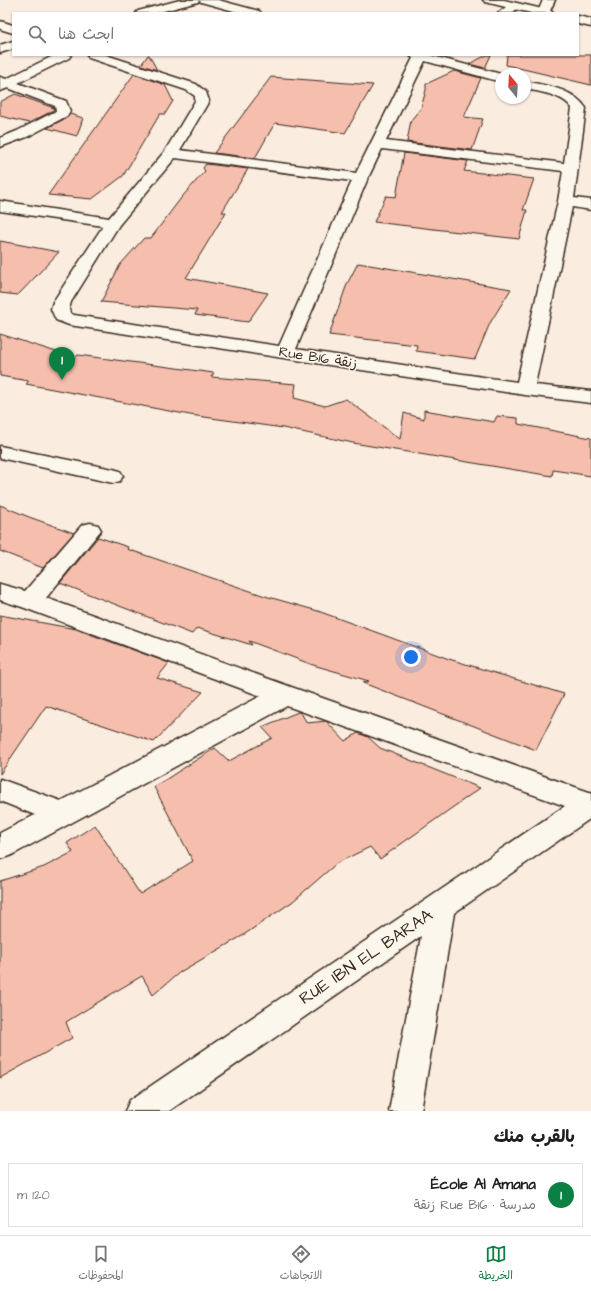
<!DOCTYPE html>
<html lang="ar">
<head>
<meta charset="utf-8">
<style>
  body { margin:0; font-family:"Architects Daughter","Playpen Sans Arabic",sans-serif; background:#f6f6f6; color:#202124; direction:rtl }
  .compass { position:absolute; left:495px; top:68px; width:36px; height:36px; border-radius:50%; background:#fff; box-shadow:0 1px 3px #0004; rotate:342deg }
  .you { position:absolute; left:411px; top:657px; width:14px; height:14px; margin:-10px; border:3px solid #fff; border-radius:50%; background:#1a73e8; box-shadow:0 0 0 6px #1a73e833 }
  .badge { display:grid; place-items:center; width:26px; height:26px; border-radius:50%; background:#0b8043; color:#fff; font-size:13px; font-weight:700 }
  .pin { position:absolute; translate:-50% -33px; filter:drop-shadow(0 1px 2px #0008) }
  .pin::after { content:''; position:absolute; top:21px; width:14px; height:12px; background:inherit; clip-path:polygon(0 0,100% 0,50% 100%) }
  .list { margin:0; padding:0; list-style:none }
  h2 { display:flex; justify-content:space-between; align-items:center; height:52px; margin:0; padding:0 16px; font-size:17px }
  h2 small { font-size:13px; font-weight:400; color:#757577 }
  .list li { display:grid; grid-template-columns:26px 1fr auto; gap:12px; align-items:center; box-sizing:border-box; height:64px; margin:0 8px 8px; padding:0 8px; border:1px solid #e0e0e0; border-radius:0px }
  .list b { display:block; font-size:15px; white-space:nowrap }
  .list p { margin:0; font-size:13px; white-space:nowrap; color:#757577 }
  .list em { font-size:13px; font-style:normal; color:#757577 }
  .icon { flex:none; width:22px; height:22px; fill:none; stroke:currentColor; stroke-width:2; stroke-linecap:round; stroke-linejoin:round }
  .map { position:relative; flex:none; width:591px; height:1111px; overflow:hidden; direction:ltr }
  .search { position:absolute; background:#fff; box-shadow:0 1px 3px #0004; left:12px; right:12px; top:12px; height:44px; display:flex; align-items:center; gap:10px; box-sizing:border-box; padding:0 14px; border-radius:0px; color:#757577; font-size:15px }
  .sheet { height:124px; background:#fff }
  nav { display:flex; justify-content:space-around; align-items:center; box-sizing:border-box; height:56px; border-top:1px solid #e0e0e0; background:#fff; font-size:11px; color:#757577 }
  nav a { display:grid; justify-items:center; gap:2px }
  nav .on { color:#0b8043 }
  .map>svg:first-child { display:block }
  .building { fill:#f6bead; stroke:#3b2a1e }
  .lines { fill:none; stroke-linecap:round; stroke-linejoin:round }
  .minor-casing { stroke:#3b2a1e; stroke-width:3 }
  .major-casing { stroke:#3b2a1e; stroke-width:3 }
  .minor { fill:#fbf7ec; fill-rule:evenodd }
  .major { fill:#fbf7ec; fill-rule:evenodd }
  .labels { text-anchor:middle; dominant-baseline:central; stroke-width:3; stroke-linejoin:round; paint-order:stroke }
  .street-label { font-size:14px; fill:#3b2a1e; stroke:#fbf7ec }
  .near-street-label { font-size:17px; fill:#3b2a1e; stroke:#fbf7ec }
</style>
</head>
<body>
<div class="map">
<svg width="591" height="1111" viewBox="0 0 591 1111">
  <rect width="100%" height="100%" fill="#faecdf"/>
  <filter id="ink" filterUnits="userSpaceOnUse"><feTurbulence type="fractalNoise" baseFrequency=".025" numOctaves="2"/><feDisplacementMap in="SourceGraphic" scale="8" xChannelSelector="R" yChannelSelector="G"/><feConvolveMatrix kernelMatrix="1 2 1 2 8 2 1 2 1" color-interpolation-filters="sRGB"/></filter>
  <g filter="url(#ink)">
    <!-- building -->
    <path class="building" d="M148,55H149L157,70L141,65Z
      M487,55H491L485,68L469,64Z
      M507,55H591V85L506,65Z
      M454,71L481,78L464,117L483,119L472,150L407,142L411,120L421,108L426,90V84Z
      M134,74L165,85L173,101L165,114H160L123,176L92,199L48,195Z
      M271,77L373,85L345,133L275,123L255,158L214,153Z
      M15,94L54,108V110L29,123L0,116V102Z
      M70,114L83,118L77,136L47,128L68,117Z
      M404,153L468,161L464,171L534,179L523,210H527L519,239L374,222L386,196L396,197Z
      M206,164L248,169L222,212H226L186,278L268,293L248,322L195,315L197,310L101,302L120,265L144,238H151L181,198L205,171L203,168Z
      M0,241L59,252L18,295L0,293Z
      M358,263L511,289L490,323L475,359L416,351L417,345L329,335L347,284Z
      M0,334L75,358L78,355L214,373L211,377L296,384L294,398L325,406L346,399L400,439L404,413L424,419V410L494,422L497,416L518,418V424L591,438V476L553,470L552,476L353,443L283,428L190,415L26,384L29,381L0,376Z
      M0,505L29,517L74,533L43,568L0,551Z
      M98,537L128,547L127,549L265,596L318,611L449,659L564,694L536,750L363,683L369,681L313,665L249,641L252,645L197,628L192,634L60,583Z
      M0,615L76,629L169,663L157,678L203,692L154,742L46,706L0,774Z
      M298,712L301,713L307,723L326,721L345,741L358,733L368,737L380,748L480,788L380,859L370,847L337,863L292,902L242,936L180,972L153,995L142,976L118,990L66,1022L72,1038L0,1078V881L44,867L73,852L67,843L95,825L140,894L193,861L154,787L215,748L229,761L272,738L262,727Z"/>
    <g class="lines">
      <defs>
        <path id="minor" d="M199,0H218L259,11L261,13H241L201,2Z
          M543,0H555L549,13L538,12Z
          M514,3L518,4L520,6L512,13H498L510,4Z
          M0,21L13,25V33L0,29Z
          M55,55H71L69,58L18,83L66,101L70,111L67,116L27,137L0,147V138L17,131L56,111L55,106L8,88L0,91V77L6,79Z
          M87,55H106L196,84L206,92L209,101L180,150L356,173L413,58L409,55H429L501,74V82L425,61L386,141L564,163L572,108C562,94 540,92 525,89V81C547,86 572,88 586,108L574,198L591,200V210L572,207L535,385L591,391V403L525,395L69,325L56,320L51,309L53,302L103,226L0,211V201L109,218L165,151L195,101V96L186,90L89,58ZM382,149L563,171L558,201L517,382L296,349L368,178ZM175,158L352,181L279,346L74,315L70,313L69,309L71,302L119,225Z
          M0,446L113,469L120,471L123,476L120,481L113,483L0,458Z
          M90,523L98,525L101,530L46,598L294,688L589,792H591V818L454,913L421,1111H389L421,936L169,1111H125L130,1100L565,806L287,706L10,856L0,859V833L35,815L0,801V779L61,801L261,696L22,607L0,600V584L25,591L82,525Z"/>
        <path id="major" d="M180,0H200L198,2L156,13H136L138,11Z
          M483,0H504L551,11L553,13H531L485,2Z
          M578,16L591,19V27L578,24Z
          M13,41V49L0,53V45Z"/>
      </defs>
      <!-- minor casing -->
      <use href="#minor" class="minor-casing"/>
      <!-- major casing -->
      <use href="#major" class="major-casing"/>
      <!-- minor -->
      <use href="#minor" class="minor"/>
      <!-- major -->
      <use href="#major" class="major"/>
    </g>
  </g>
  <g class="labels">
    <!-- street labels -->
    <g class="street-label">
      <text transform="translate(318 358) rotate(9)">Rue B16 زنقة</text>
    </g>
    <!-- near-street labels -->
    <g class="near-street-label">
      <text transform="translate(366 957) rotate(-34)">RUE IBN EL BARAA</text>
    </g>
  </g>
</svg>
<svg class="compass" viewBox="-18 -18 36 36"><path d="M0-13l5 13h-10z" fill="#e53935"/><path d="M0 13l5-13h-10z" fill="#757577"/></svg>
<div class="you"></div>
<div class="pin badge" style="left:62px;top:380px">1</div>
<div class="search"><svg class="icon" aria-label="search" viewBox="0 0 24 24"><circle cx="10" cy="10" r="6"/><path d="M15 15l6 6"/></svg>ابحث هنا</div>
</div>
<section class="sheet">
<h2>بالقرب منك<small></small></h2>
<ul class="list">
<li><span class="badge">1</span><div><b>École Al Amana</b><p>مدرسة · Rue B16 زنقة</p></div><em>120 m</em></li>
</ul>
</section>
<nav>
<a class="on"><svg class="icon" aria-label="map" viewBox="0 0 24 24"><path d="M3 6l6-2 6 2 6-2v14l-6 2-6-2-6 2zM9 4v14M15 6v14"/></svg>الخريطة</a>
<a><svg class="icon" aria-label="directions" viewBox="0 0 24 24"><path d="M12 3l9 9-9 9-9-9zM9 14v-3h6M13 9l2 2-2 2"/></svg>الاتجاهات</a>
<a><svg class="icon" aria-label="saved" viewBox="0 0 24 24"><path d="M7 4h10v16l-5-4-5 4z"/></svg>المحفوظات</a>
</nav>
</body>
</html>
